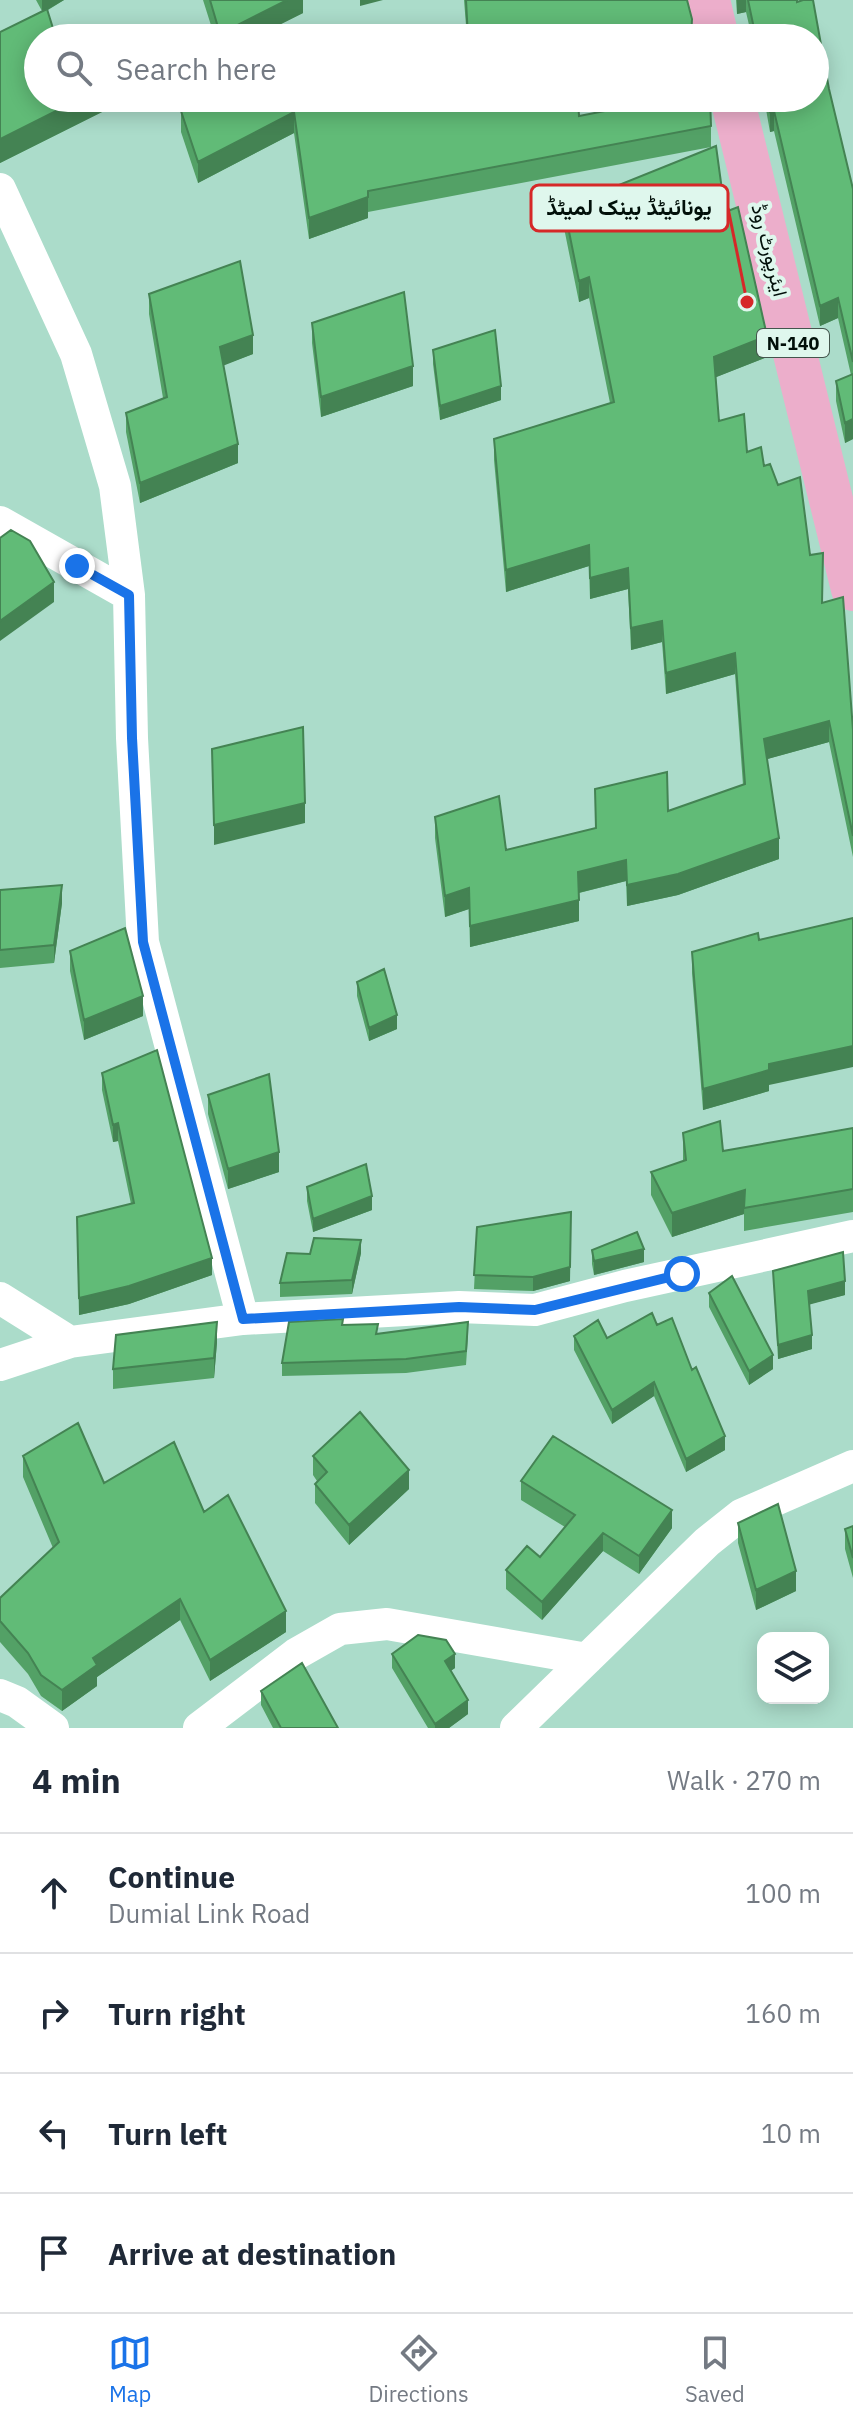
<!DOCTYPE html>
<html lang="en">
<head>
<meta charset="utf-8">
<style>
  body { margin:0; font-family:"IBM Plex Sans",Vazirmatn,sans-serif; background:#f6f6f7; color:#1f2937 }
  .controls { position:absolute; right:24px; bottom:24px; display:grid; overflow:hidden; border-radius:16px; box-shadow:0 4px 20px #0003 }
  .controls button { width:72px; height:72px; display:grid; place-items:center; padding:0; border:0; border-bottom:2px solid #e0e1e3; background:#fff; color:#1f2937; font:40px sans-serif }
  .stop { position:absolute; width:24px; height:24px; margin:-18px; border:6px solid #1a73e8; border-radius:50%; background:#fff }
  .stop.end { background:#1a73e8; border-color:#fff; box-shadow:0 2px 8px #0008 }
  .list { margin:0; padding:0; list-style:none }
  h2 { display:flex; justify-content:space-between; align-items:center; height:104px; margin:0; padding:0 32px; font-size:34px }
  h2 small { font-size:26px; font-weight:400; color:#747a83 }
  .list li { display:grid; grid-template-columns:52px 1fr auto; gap:24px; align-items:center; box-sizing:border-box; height:120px; padding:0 32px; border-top:2px solid #e0e1e3 }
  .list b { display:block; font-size:30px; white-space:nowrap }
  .list p { margin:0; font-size:26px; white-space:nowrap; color:#747a83 }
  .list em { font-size:26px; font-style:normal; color:#747a83 }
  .icon { flex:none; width:44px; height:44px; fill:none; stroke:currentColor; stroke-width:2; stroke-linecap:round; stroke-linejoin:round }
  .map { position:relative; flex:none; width:853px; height:1728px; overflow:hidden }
  .search { position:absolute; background:#fff; box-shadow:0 4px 20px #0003; left:24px; right:24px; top:24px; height:88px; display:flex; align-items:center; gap:20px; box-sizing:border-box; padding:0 28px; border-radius:44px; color:#747a83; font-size:30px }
  .sheet { height:584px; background:#fff }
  nav { display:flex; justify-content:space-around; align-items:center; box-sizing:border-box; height:112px; border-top:2px solid #e0e1e3; background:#fff; font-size:22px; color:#747a83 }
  nav a { display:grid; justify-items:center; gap:4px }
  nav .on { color:#1a73e8 }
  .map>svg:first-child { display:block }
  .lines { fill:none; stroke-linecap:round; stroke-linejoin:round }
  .minor { stroke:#fff; stroke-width:32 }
  .trunk { stroke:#ecaecb; stroke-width:44 }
  .wall { fill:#53a166 }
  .shaded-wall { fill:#448353 }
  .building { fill:#61bb77; stroke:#448353; stroke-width:2 }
  .route { stroke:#1a73e8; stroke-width:10 }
  .labels { text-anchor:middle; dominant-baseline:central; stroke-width:8; stroke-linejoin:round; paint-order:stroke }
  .shield { fill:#dff7ed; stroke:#44554d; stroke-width:2 }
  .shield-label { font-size:18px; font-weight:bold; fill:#010f09 }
  .street-label { font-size:20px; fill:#010f09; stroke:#dff7ed }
  .leader { fill:none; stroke:#d62828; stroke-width:3 }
  .callout-dot { fill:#d62828; stroke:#dff7ed; stroke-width:3 }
  .callout { fill:#dff7ed; stroke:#d62828; stroke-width:3 }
  .callout-label { font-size:22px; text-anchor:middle; font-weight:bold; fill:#010f09 }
</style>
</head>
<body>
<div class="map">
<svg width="853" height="1728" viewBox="0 0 853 1728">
  <rect width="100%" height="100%" fill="#abdcca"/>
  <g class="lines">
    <!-- minor -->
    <path class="minor" d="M0,189L76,354L115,486L129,595L132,738L143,942L243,1319
      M0,522L129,595
      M0,1298L70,1342
      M0,1365L70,1342L243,1319L459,1307L535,1310L625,1286L853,1236
      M0,1695L17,1702L53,1728
      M199,1728L296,1654L340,1629L387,1624L587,1659
      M516,1728L707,1542L741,1515L853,1466"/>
    <!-- trunk -->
    <path class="trunk" d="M708,0L717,38
      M732,98L853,589"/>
  </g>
  <!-- wall -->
  <path class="wall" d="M36,0H64L48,10L38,98H130L0,163V32L42,11Z
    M203,0H303V13L253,38H215Z
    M464,0H687L692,38H467Z
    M736,0H797V2L803,0H813L829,89L853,189V439L845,443L836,401V381L851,375L838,318L820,326L774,131L770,132L764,98H815V38H752L746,12L737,14Z
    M339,110L579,116L711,126V147L368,212V218L309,239L294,133L198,183L181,132V111Z
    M564,207L725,212L767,357L716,377L719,421L747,452L764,466L778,485L810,555L853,730V857L829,742L767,759L779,859L678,895L627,906L626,881L579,893V921L470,947L469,909L445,917L435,838V817L506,850L668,811L743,785L735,674L666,694L662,642L631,650L628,589L590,599L589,566L506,592L494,460V439L610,403L589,298L579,302L564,228Z
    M149,294L253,354L223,365L238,463L140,503L126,432V413L163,398L149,314Z
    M312,323L413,386L321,417L312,343Z
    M433,350L501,400L440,420L433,364Z
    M0,890L62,903L54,963L0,968Z
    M759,940L769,1091L703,1110L692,973V952Z
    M70,951L143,1016L84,1040L70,971Z
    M357,982L397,1029L369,1041L357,996Z
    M102,1073L212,1275L129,1304L79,1315L77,1234L131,1204L118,1141L113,1142L102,1090Z
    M208,1095L279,1172L228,1189L208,1114Z
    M853,1128V1212L744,1231V1214L672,1237L651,1195V1172L683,1161V1133L723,1151Z
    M307,1187L372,1210L313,1232L307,1201Z
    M477,1227L570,1281L533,1291L474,1289Z
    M592,1250L644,1262L594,1275L592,1264Z
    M361,1253L352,1294L280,1297V1283L310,1254Z
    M773,1271L845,1295L809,1304L812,1349L778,1359Z
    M709,1293L773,1369L749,1385L709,1307Z
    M343,1325L378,1334L468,1336L466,1365L406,1373L282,1376V1363Z
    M657,1325L725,1450L686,1472L654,1396L612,1424L574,1350V1336L607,1338Z
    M217,1342L214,1378L113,1389V1369Z
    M23,1456L104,1483L204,1512L286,1632L210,1681L180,1620L97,1677V1686L62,1711L41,1696L28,1674L0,1642V1598L53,1548L23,1477Z
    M313,1456L409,1489L349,1545L315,1503V1484L317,1481L313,1475Z
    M521,1481L672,1528L639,1574L603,1551L542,1620L506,1589V1570L540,1557L565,1527L521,1500Z
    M738,1523L796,1591L756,1610L738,1543Z
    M853,1526V1578L845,1549V1529Z
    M392,1654L455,1668L450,1671L468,1714L449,1728H428L392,1668Z
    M261,1691L338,1728H273L261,1705Z"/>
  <!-- shaded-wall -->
  <path class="shaded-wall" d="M42,0H64L42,13Z
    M287,0H303V13L253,38H220V34Z
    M360,0H383L360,6Z
    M737,0H746V12L737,14Z
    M82,98H130L0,163V139Z
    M774,111V131L770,132V112Z
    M294,112V133L198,183V162Z
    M368,197V218L309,239V218Z
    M589,277V298L579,302V281Z
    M838,298V318L820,326V306Z
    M253,335V354L220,367V347Z
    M767,336V357L714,378V357Z
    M413,366V386L321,417V397Z
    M501,386V400L440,420V406Z
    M853,419V439L845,443V423Z
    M238,444V463L140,503V483Z
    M589,545V566L506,592V570Z
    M628,568V589L590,599V578Z
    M54,582V602L0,641V621Z
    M662,621V642L631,650V628Z
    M735,653V674L666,694V673Z
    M829,721V742L764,760V739Z
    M305,803V823L214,845V825Z
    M779,838V859L678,895L627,906V885Z
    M626,860V881L578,893V872Z
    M62,885V903L54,963V945Z
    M469,888V909L445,917V896Z
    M579,900V921L470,947V926Z
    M143,996V1016L84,1040V1020Z
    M397,1015V1029L369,1041V1028Z
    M853,1046V1067L769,1085V1091L703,1110V1089L769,1064Z
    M118,1123V1141L113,1142V1125Z
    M279,1152V1172L228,1189V1169Z
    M745,1190L744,1214L672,1237V1213Z
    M372,1196V1210L313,1232V1219Z
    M571,1226L570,1281L533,1291V1277Z
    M361,1240V1253L352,1294V1280Z
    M644,1249V1262L594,1275V1261Z
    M212,1258V1275L129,1304L79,1315V1298Z
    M845,1281V1295L808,1305V1291Z
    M217,1322V1342L214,1378V1358Z
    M812,1335V1349L778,1359V1345Z
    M773,1355V1369L749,1385V1371Z
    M654,1382V1396L612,1424V1410Z
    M725,1436V1450L686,1472V1459Z
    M409,1470V1489L349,1545V1525Z
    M672,1510V1528L639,1574V1556Z
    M603,1533V1551L542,1620V1602Z
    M796,1571V1591L756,1610V1590Z
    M180,1599V1620L97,1677V1686L62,1711V1690L93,1658Z
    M286,1611V1632L210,1681V1660Z
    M455,1654V1668L445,1675V1661Z
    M468,1700V1714L449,1728H435V1724Z"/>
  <!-- building -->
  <path class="building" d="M210,0H287L220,34Z
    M466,0H687L692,19L691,38H468Z
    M748,0H797V2L803,0H813L829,89L853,189V362L838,298L820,306L774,111L770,112L768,98H815V38H756Z
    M47,9L56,38H38V98H82L0,139V32Z
    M206,98H334L339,110L374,98H578L579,116L636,105V98H710L711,126L368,191V197L309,218L294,112L198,162L181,111Z
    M716,146L725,212L738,207L767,336L714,357L719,421L744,414L747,452L761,447L764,466L770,464L778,485L800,477L810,555L823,553L822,603L843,597L853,730V836L829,721L764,739L779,838L678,874L627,885L626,860L578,872L579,900L470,926L469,888L445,896L435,817L499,796L506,850L596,828L595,789L667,772L668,811L745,784L735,653L666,673L662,621L631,628L628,568L590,578L589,545L506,570L494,439L614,402L589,277L579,281L564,207Z
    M240,261L253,335L220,347L238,444L140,483L126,413L167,397L149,294Z
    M404,292L413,366L321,397L312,323Z
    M495,330L501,386L440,406L433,350Z
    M853,374V419L845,423L836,381Z
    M11,530L30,541L54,582L0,621V538Z
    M303,727L305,803L214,825L212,749Z
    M62,885L54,945L0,950V890Z
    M853,918V1046L769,1064V1070L703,1089L692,952L758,933L759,940Z
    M125,928L143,996L84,1020L70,951Z
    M384,969L397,1015L369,1028L357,982Z
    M157,1050L212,1258L129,1286L79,1298L77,1217L134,1203L118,1123L113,1125L102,1073Z
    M269,1074L279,1152L228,1169L208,1095Z
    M720,1121L723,1151L853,1128V1189L744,1208L745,1190L672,1213L651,1172L686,1160L683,1133Z
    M366,1164L372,1196L313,1219L307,1187Z
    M571,1212L570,1267L533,1277L474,1275L477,1227Z
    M637,1232L644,1249L594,1261L592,1250Z
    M314,1238L361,1240L352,1280L280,1283L287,1253L310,1254Z
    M843,1252L845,1281L808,1291L812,1335L778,1345L773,1271Z
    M732,1276L773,1355L749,1371L709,1293Z
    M652,1313L657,1325L672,1318L692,1370L696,1367L725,1436L686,1459L654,1382L612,1410L574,1336L598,1320L607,1338Z
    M343,1319L342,1325L378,1324L376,1334L468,1322L466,1351L406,1359L282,1363L289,1322Z
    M217,1322L214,1358L113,1369L116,1335Z
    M360,1412L409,1470L349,1525L315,1484L327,1472L313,1456Z
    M78,1423L104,1483L174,1442L204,1512L228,1495L286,1611L210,1660L180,1599L93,1658L97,1665L62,1690L41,1675L28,1653L0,1621V1598L59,1542L23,1456Z
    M553,1436L672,1510L639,1556L603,1533L542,1602L506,1570L527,1546L540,1557L575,1515L521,1481Z
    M778,1504L796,1571L756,1590L738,1523Z
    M853,1526V1558L845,1529Z
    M418,1635L446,1640L455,1654L445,1661L468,1700L435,1724L392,1654Z
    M302,1663L338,1728H281L261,1691Z"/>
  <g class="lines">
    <!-- route -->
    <path class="route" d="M77,566L129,595L132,738L143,942L243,1319L459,1307L535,1310L682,1274"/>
  </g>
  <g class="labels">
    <!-- shield labels -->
    <rect class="shield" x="757" y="329" width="72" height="28" rx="6"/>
    <g class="shield-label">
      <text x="793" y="343">N-140</text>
    </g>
    <!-- street labels -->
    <g class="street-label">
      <text transform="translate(770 250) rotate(76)">ایئرپورٹ روڈ</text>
    </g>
  </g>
  <!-- callouts -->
  <path class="leader" d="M747 302L728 208"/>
  <circle class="callout-dot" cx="747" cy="302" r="8"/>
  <rect class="callout" x="531" y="185" width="197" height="46" rx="8"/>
  <g class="callout-label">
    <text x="629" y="215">یونائیٹڈ بینک لمیٹڈ</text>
  </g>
</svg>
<div class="controls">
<button><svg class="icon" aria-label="layers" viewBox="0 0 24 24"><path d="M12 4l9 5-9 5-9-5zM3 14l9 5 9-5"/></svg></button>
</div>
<div class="stop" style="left:682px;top:1274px"></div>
<div class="stop end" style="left:77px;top:566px"></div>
<div class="search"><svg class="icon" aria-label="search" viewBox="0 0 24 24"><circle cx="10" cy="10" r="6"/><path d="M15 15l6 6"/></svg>Search here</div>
</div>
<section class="sheet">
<h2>4 min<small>Walk · 270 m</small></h2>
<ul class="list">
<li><svg class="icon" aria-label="ahead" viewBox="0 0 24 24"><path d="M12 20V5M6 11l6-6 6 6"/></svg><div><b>Continue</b><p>Dumial Link Road</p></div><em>100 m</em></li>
<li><svg class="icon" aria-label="right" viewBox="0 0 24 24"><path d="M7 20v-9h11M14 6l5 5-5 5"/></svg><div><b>Turn right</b></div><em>160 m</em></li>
<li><svg class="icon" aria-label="left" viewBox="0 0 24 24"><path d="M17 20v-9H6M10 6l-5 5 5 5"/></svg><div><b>Turn left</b></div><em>10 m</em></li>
<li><svg class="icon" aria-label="arrive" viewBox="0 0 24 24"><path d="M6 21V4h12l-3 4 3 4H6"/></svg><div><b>Arrive at destination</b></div></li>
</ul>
</section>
<nav>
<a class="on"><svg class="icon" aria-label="map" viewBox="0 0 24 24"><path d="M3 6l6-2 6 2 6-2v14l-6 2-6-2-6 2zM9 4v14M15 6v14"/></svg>Map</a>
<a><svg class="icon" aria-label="directions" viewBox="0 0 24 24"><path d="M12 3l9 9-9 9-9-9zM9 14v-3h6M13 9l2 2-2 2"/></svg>Directions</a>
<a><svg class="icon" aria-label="saved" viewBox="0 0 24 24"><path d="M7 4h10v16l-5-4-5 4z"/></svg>Saved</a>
</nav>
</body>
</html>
